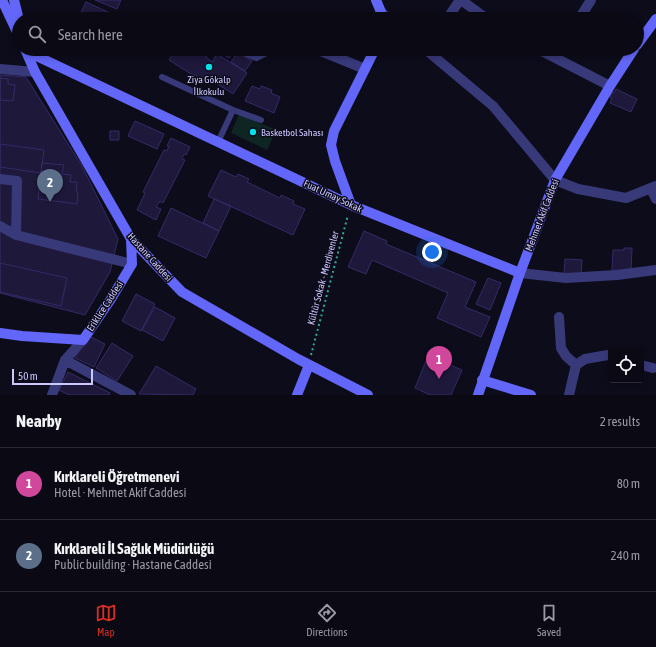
<!DOCTYPE html>
<html lang="en">
<head>
<meta charset="utf-8">
<style>
  body { margin:0; font-family:"Asap Condensed",sans-serif; background:#181722; color:#f1f3f6 }
  .controls { position:absolute; right:12px; bottom:12px; display:grid; overflow:hidden; border-radius:4px; box-shadow:0 2px 6px #0003 }
  .controls button { width:36px; height:36px; display:grid; place-items:center; padding:0; border:0; border-bottom:1px solid #2a2a34; background:#0a0914; color:#f1f3f6; font:20px sans-serif }
  .scale { position:absolute; left:12px; bottom:10px; width:81px; box-sizing:border-box; padding-left:4px; border:2px solid #cbc8fd; border-top:0; font-size:11px; line-height:14px; white-space:nowrap; color:#cbc8fd; -webkit-text-stroke:3px #0d0c1b; paint-order:stroke }
  .you { position:absolute; left:432px; top:252px; width:14px; height:14px; margin:-10px; border:3px solid #fff; border-radius:50%; background:#1a73e8; box-shadow:0 0 0 6px #1a73e833 }
  .badge { display:grid; place-items:center; width:26px; height:26px; border-radius:50%; background:#d93025; color:#fff; font-size:13px; font-weight:700 }
  .pin { position:absolute; translate:-50% -33px; filter:drop-shadow(0 1px 2px #0008) }
  .pin::after { content:''; position:absolute; top:21px; width:14px; height:12px; background:inherit; clip-path:polygon(0 0,100% 0,50% 100%) }
  .list { margin:0; padding:0; list-style:none }
  h2 { display:flex; justify-content:space-between; align-items:center; height:52px; margin:0; padding:0 16px; font-size:17px }
  h2 small { font-size:13px; font-weight:400; color:#999aa0 }
  .list li { display:grid; grid-template-columns:26px 1fr auto; gap:12px; align-items:center; box-sizing:border-box; height:72px; padding:0 16px; border-top:1px solid #2a2a34 }
  .list b { display:block; font-size:15px; white-space:nowrap }
  .list p { margin:0; font-size:13px; white-space:nowrap; color:#999aa0 }
  .list em { font-size:13px; font-style:normal; color:#999aa0 }
  .icon { flex:none; width:22px; height:22px; fill:none; stroke:currentColor; stroke-width:2; stroke-linecap:round; stroke-linejoin:round }
  .map { position:relative; flex:none; width:656px; height:395px; overflow:hidden }
  .search { position:absolute; background:#0a0914; box-shadow:0 2px 6px #0003; left:12px; right:12px; top:12px; height:44px; display:flex; align-items:center; gap:10px; box-sizing:border-box; padding:0 14px; border-radius:22px; color:#999aa0; font-size:15px }
  .sheet { height:196px; background:#0a0914 }
  nav { display:flex; justify-content:space-around; align-items:center; box-sizing:border-box; height:56px; border-top:1px solid #2a2a34; background:#0a0914; font-size:11px; color:#999aa0 }
  nav a { display:grid; justify-items:center; gap:2px }
  nav .on { color:#d93025 }
  .map>svg:first-child { display:block }
  .green { fill:#0f2523 }
  .building { fill:#1e183b; stroke:#342b67 }
  .lines { fill:none; stroke-linecap:round; stroke-linejoin:round }
  .path { stroke:#31a89a; stroke-width:2; stroke-dasharray:2 3; stroke-linecap:butt }
  .lane { stroke:#383979; stroke-width:6 }
  .street { stroke:#383979; stroke-width:10 }
  .secondary { stroke:#6367f9; stroke-width:10 }
  .poi-dot { fill:#08dee8; stroke:#0d0c1b; stroke-width:1.5 }
  .labels { text-anchor:middle; dominant-baseline:central; stroke-width:3; stroke-linejoin:round; paint-order:stroke }
  .poi-label { font-size:10px; fill:#cbc8fd; stroke:#0d0c1b }
  .street-label { font-size:10px; fill:#cbc8fd; stroke:#0d0c1b }
</style>
</head>
<body>
<div class="map">
<svg width="656" height="395" viewBox="0 0 656 395">
  <rect width="100%" height="100%" fill="#0d0c1b"/>
  <!-- green -->
  <path class="green" d="M239,114L276,130L267,150L231,133Z"/>
  <!-- building -->
  <path class="building" d="M95,0H121L117,9Z
    M86,2L123,19H78Z
    M117,49H131L129,54Z
    M176,49H197L207,55L206,57L212,62L217,54L247,73L233,94L205,76L202,80L194,74V76L169,60Z
    M205,49H213L211,53Z
    M215,49H235L229,58Z
    M238,52L252,61L245,71L231,62Z
    M0,75L26,77L82,166L118,239L110,272L85,315L0,293Z
    M0,78L8,79V84L15,85L13,101L0,100Z
    M252,86L260,89L261,86L272,90L271,93L280,97L274,113L245,101Z
    M616,89L637,99L631,112L610,103L612,98L610,97L612,92L614,93Z
    M135,121L164,134L157,149L128,136Z
    M110,131H119V140H110Z
    M171,138L190,147L186,155L184,154L182,159L185,160L163,203L160,201L156,207L161,209L156,220L137,210L145,193L143,192L164,150L167,151L169,146H167Z
    M0,144L44,150L41,173L0,167Z
    M42,163L64,165L62,174L71,175L70,182H77L76,192H78L77,204L38,199Z
    M221,170L236,177L238,174L249,179L247,182L280,198L281,195L294,201L293,204L305,209L293,235L208,196Z
    M214,199L231,206L219,231L203,223Z
    M171,208L219,231L206,258L158,236Z
    M364,231L387,241L386,244L476,282L465,307L490,317L481,337L437,318L448,293L372,260L366,274L348,267Z
    M624,248H632L631,271L612,270L613,250H624Z
    M565,259L582,260L581,276L564,274Z
    M0,263L67,278L61,306L0,292Z
    M488,278L501,283L490,310L476,304Z
    M136,294L155,304L141,331L122,321Z
    M155,307L175,318L163,341L142,330Z
    M87,335L105,344L94,367L75,358Z
    M112,343L133,356L117,381L96,368Z
    M428,356L462,370L451,395H430L415,388Z
    M156,366L196,389L193,395L139,394Z
    M68,372L110,393L109,395H69L59,390Z"/>
  <g class="lines">
    <!-- path -->
    <path class="path" d="M311,355L348,215"/>
    <!-- lane -->
    <path class="lane" d="M162,77L233,110L261,120
      M218,142L233,110"/>
    <!-- street -->
    <path class="street" d="M461,0L487,19
      M381,12L389,19
      M447,19L460,0
      M579,19L591,0
      M239,49L256,56L270,49
      M316,49L365,69
      M425,49L493,106L555,180L578,189L626,198L656,186
      M538,49L610,86
      M0,69L35,72
      M0,179L17,181L16,235L132,264
      M651,189L656,199
      M0,226L16,235
      M520,273L566,278L617,275L656,270
      M559,317L561,348L566,356L576,365L585,359L608,355L611,356
      M65,360L131,395
      M641,365L653,368
      M52,395L65,360L83,340
      M569,395L576,365"/>
    <!-- secondary -->
    <path class="secondary" d="M2,0L19,36
      M14,0L19,20
      M376,0L381,12V19
      M637,45L656,19
      M25,49L35,72L131,239L182,292L298,359L368,395
      M26,51L351,205L520,273
      M351,205L335,161L331,145L334,131L375,49
      M0,333L22,336L83,340L111,299L132,264L131,239
      M482,380L531,395
      M297,395L309,365
      M478,395L520,273L555,180L610,86L634,49"/>
  </g>
  <!-- markers -->
  <g class="poi-dot">
    <circle cx="209" cy="67" r="4"/>
    <circle cx="253" cy="132" r="4"/>
  </g>
  <g class="labels">
    <!-- poi labels -->
    <g class="poi-label">
      <text x="209" y="79">Ziya Gökalp<tspan x="209" dy="12">İlkokulu</tspan></text>
      <text x="261" y="132" text-anchor="start">Basketbol Sahası</text>
    </g>
    <!-- street labels -->
    <g class="street-label">
      <text transform="translate(333 196) rotate(25)">Fuat Umay Sokak</text>
      <text transform="translate(542 215) rotate(-69)">Mehmet Akif Caddesi</text>
      <text transform="translate(150 257) rotate(48)">Hastane Caddesi</text>
      <text transform="translate(323 278) rotate(-75)">Kültür Sokak - Merdivenler</text>
      <text transform="translate(105 306) rotate(-57)">Eriklice Caddesi</text>
    </g>
  </g>
</svg>
<div class="controls">
<button><svg class="icon" aria-label="locate" viewBox="0 0 24 24"><circle cx="12" cy="12" r="6"/><path d="M12 2v4M12 18v4M2 12h4M18 12h4"/></svg></button>
</div>
<div class="scale">50 m</div>
<div class="you"></div>
<div class="pin badge" style="left:439px;top:379px;background:#d1479c">1</div>
<div class="pin badge" style="left:50px;top:202px;background:#5c6f8a">2</div>
<div class="search"><svg class="icon" aria-label="search" viewBox="0 0 24 24"><circle cx="10" cy="10" r="6"/><path d="M15 15l6 6"/></svg>Search here</div>
</div>
<section class="sheet">
<h2>Nearby<small>2 results</small></h2>
<ul class="list">
<li><span class="badge" style="background:#d1479c">1</span><div><b>Kırklareli Öğretmenevi</b><p>Hotel · Mehmet Akif Caddesi</p></div><em>80 m</em></li>
<li><span class="badge" style="background:#5c6f8a">2</span><div><b>Kırklareli İl Sağlık Müdürlüğü</b><p>Public building · Hastane Caddesi</p></div><em>240 m</em></li>
</ul>
</section>
<nav>
<a class="on"><svg class="icon" aria-label="map" viewBox="0 0 24 24"><path d="M3 6l6-2 6 2 6-2v14l-6 2-6-2-6 2zM9 4v14M15 6v14"/></svg>Map</a>
<a><svg class="icon" aria-label="directions" viewBox="0 0 24 24"><path d="M12 3l9 9-9 9-9-9zM9 14v-3h6M13 9l2 2-2 2"/></svg>Directions</a>
<a><svg class="icon" aria-label="saved" viewBox="0 0 24 24"><path d="M7 4h10v16l-5-4-5 4z"/></svg>Saved</a>
</nav>
</body>
</html>
